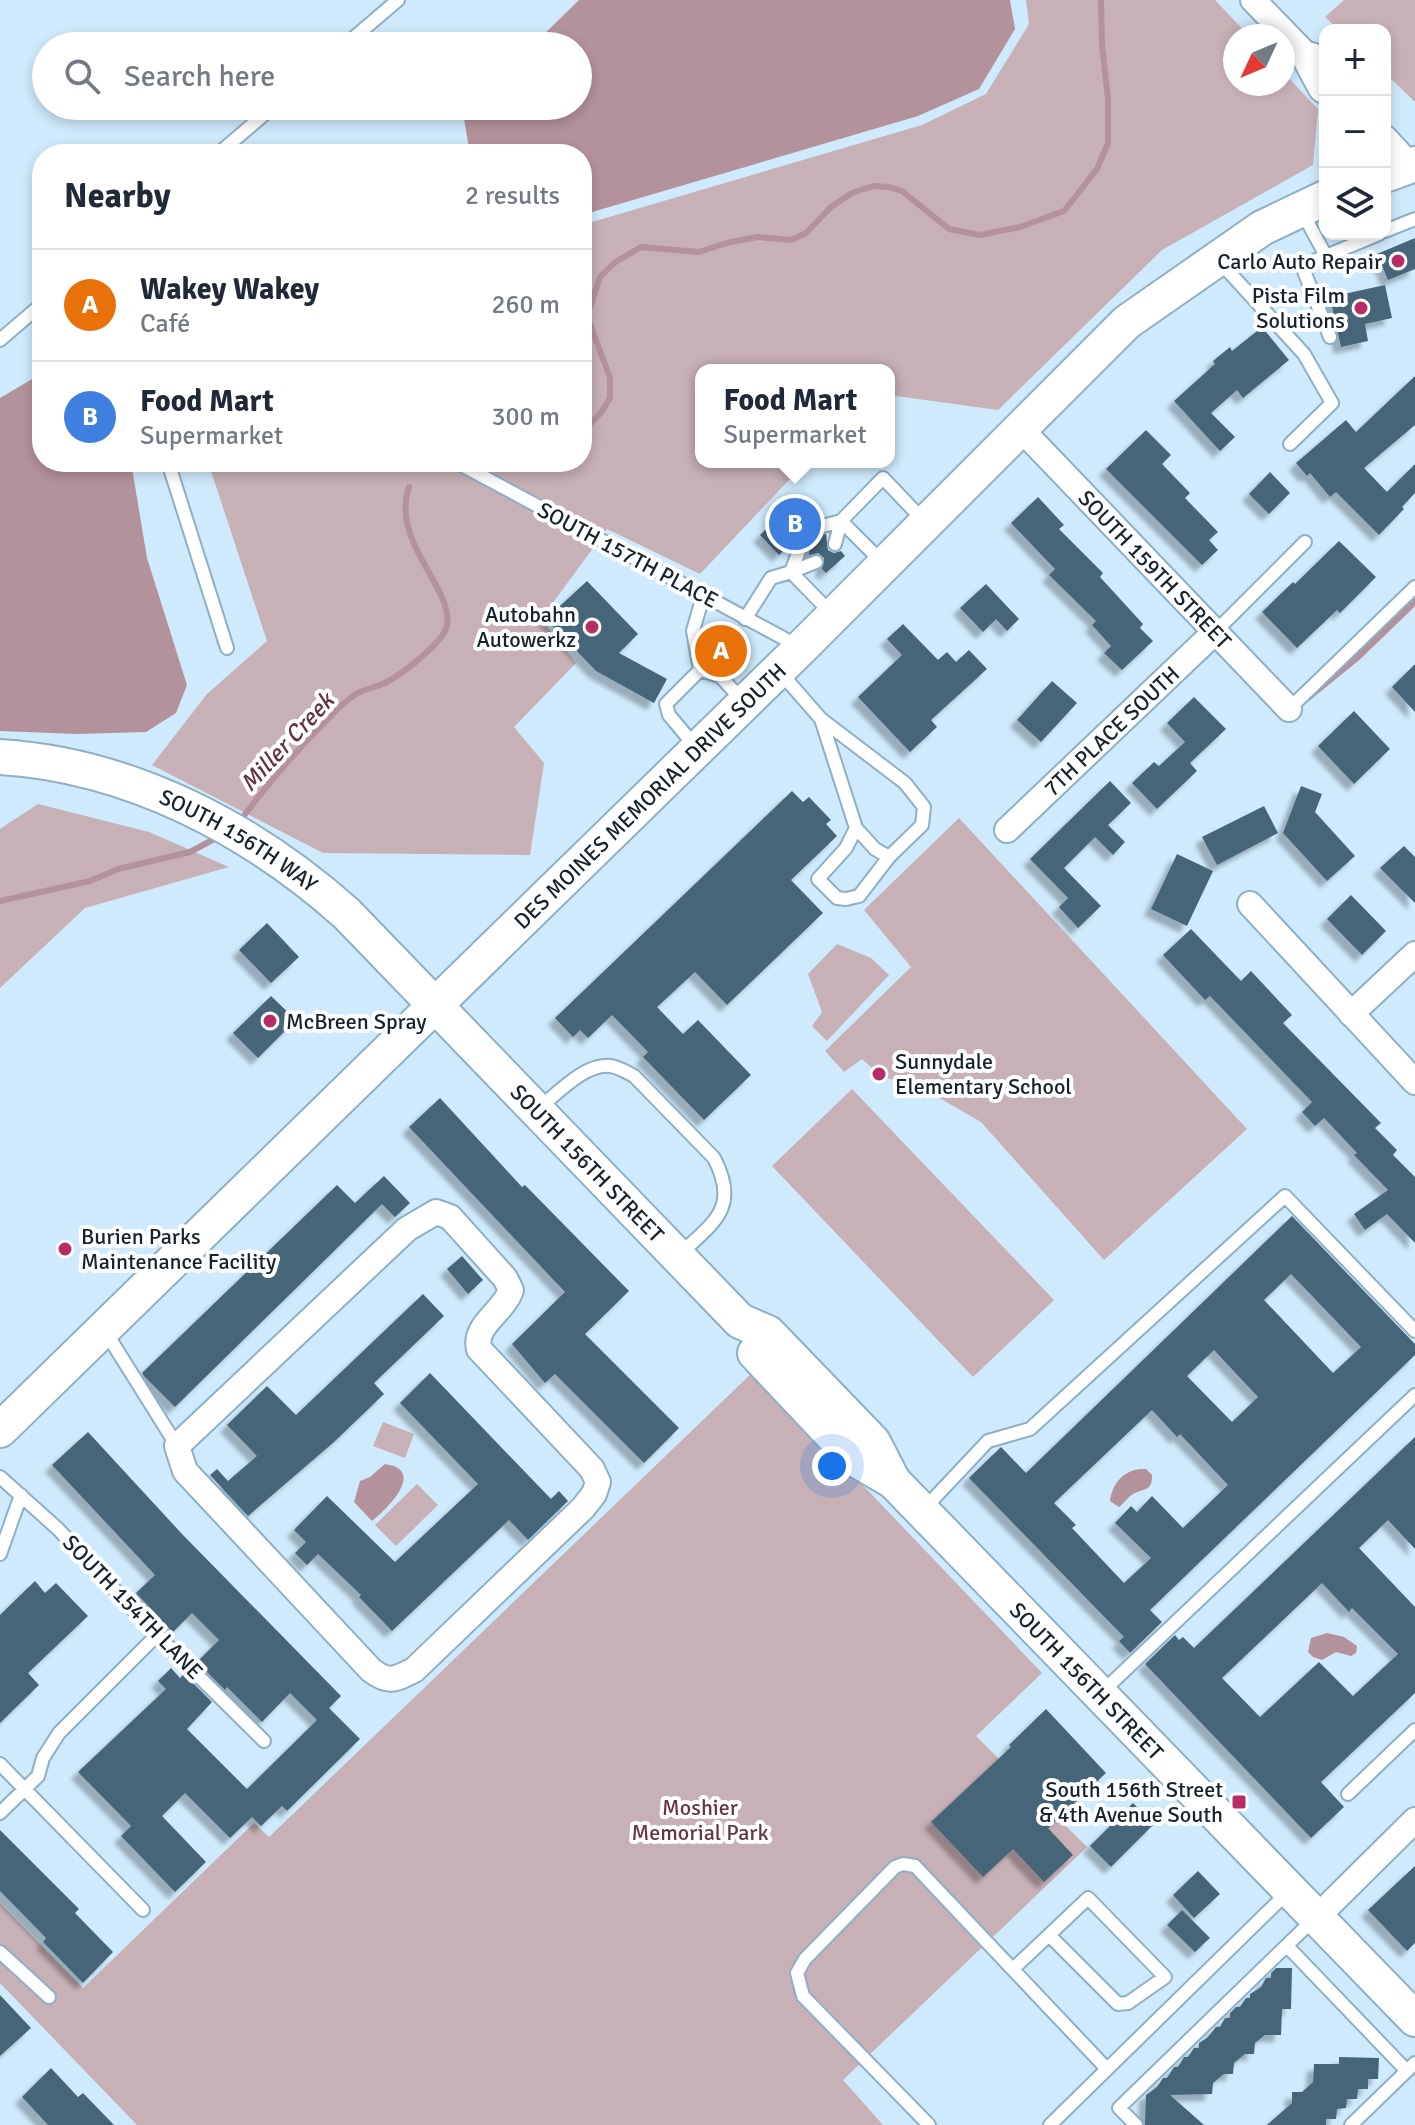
<!DOCTYPE html>
<html lang="en">
<head>
<meta charset="utf-8">
<style>
  body { margin:0; font-family:Signika,sans-serif; background:#f6f6f7; color:#1f2937 }
  .controls { position:absolute; right:24px; top:24px; display:grid; overflow:hidden; border-radius:16px; box-shadow:0 4px 12px #0003 }
  .controls button { width:72px; height:72px; display:grid; place-items:center; padding:0; border:0; border-bottom:2px solid #e0e1e3; background:#fff; color:#1f2937; font:40px sans-serif }
  .compass { position:absolute; left:1223px; top:24px; width:72px; height:72px; border-radius:50%; background:#fff; box-shadow:0 4px 12px #0003; rotate:226deg }
  .you { position:absolute; left:832px; top:1466px; width:28px; height:28px; margin:-20px; border:6px solid #fff; border-radius:50%; background:#1a73e8; box-shadow:0 0 0 12px #1a73e833 }
  .badge { display:grid; place-items:center; width:52px; height:52px; border-radius:50%; background:#111827; color:#fff; font-size:26px; font-weight:700 }
  .pin { position:absolute; translate:-50% -50%; border:4px solid #fff; box-shadow:0 2px 8px #0006 }
  .popup { position:absolute; left:695px; top:364px; width:200px; height:104px; box-sizing:border-box; display:grid; place-content:center; border-radius:16px; background:#fff; filter:drop-shadow(0 2px 6px #0005); font-size:26px; white-space:nowrap; color:#747a83 }
  .popup b { font-size:30px; color:#1f2937 }
  .popup::after { content:''; position:absolute; left:50%; top:100%; margin-left:-16px; border:16px solid transparent; border-top-color:#fff }
  .list { margin:0; padding:0; list-style:none }
  h2 { display:flex; justify-content:space-between; align-items:center; height:104px; margin:0; padding:0 32px; font-size:34px }
  h2 small { font-size:26px; font-weight:400; color:#747a83 }
  .list li { display:grid; grid-template-columns:52px 1fr auto; gap:24px; align-items:center; box-sizing:border-box; height:112px; padding:0 32px; border-top:2px solid #e0e1e3 }
  .list b { display:block; font-size:30px; white-space:nowrap }
  .list p { margin:0; font-size:26px; white-space:nowrap; color:#747a83 }
  .list em { font-size:26px; font-style:normal; color:#747a83 }
  .icon { flex:none; width:44px; height:44px; fill:none; stroke:currentColor; stroke-width:2; stroke-linecap:round; stroke-linejoin:round }
  .map { position:relative; flex:none; width:1415px; height:2125px; overflow:hidden }
  .search { position:absolute; background:#fff; box-shadow:0 4px 12px #0003; left:32px; top:32px; width:560px; height:88px; display:flex; align-items:center; gap:20px; box-sizing:border-box; padding:0 28px; border-radius:44px; color:#747a83; font-size:30px }
  .panel { position:absolute; background:#fff; box-shadow:0 4px 12px #0003; left:32px; top:144px; width:560px; height:328px; border-radius:32px }
  .map>svg:first-child { display:block }
  .green { fill:#c7b0b6 }
  .water { fill:#b4929b }
  .lines { fill:none; stroke-linecap:round; stroke-linejoin:round }
  .stream { stroke:#b4929b; stroke-width:6 }
  .building { fill:#476579; fill-rule:evenodd; filter:url(#shadow) }
  .lane-casing { stroke:#8eafc4; stroke-width:16 }
  .street-casing { stroke:#8eafc4; stroke-width:28 }
  .secondary-casing { stroke:#8eafc4; stroke-width:38 }
  .lane { stroke:#fff; stroke-width:12 }
  .street { stroke:#fff; stroke-width:24 }
  .secondary { stroke:#fff; stroke-width:34 }
  .poi-dot { fill:#b72c64; stroke:#fff; stroke-width:3 }
  .labels { text-anchor:middle; dominant-baseline:central; stroke-width:8; stroke-linejoin:round; paint-order:stroke }
  .poi-label { font-size:22px; fill:#16232b; stroke:#fff; text-anchor:end }
  .street-label { font-size:22px; fill:#16232b; stroke:#fff }
  .park-label { font-size:22px; fill:#663544; stroke:#fff }
  .water-label { font-size:24px; font-style:italic; fill:#633342; stroke:#fff }
</style>
</head>
<body>
<div class="map">
<svg width="1415" height="2125" viewBox="0 0 1415 2125">
  <defs>
    <filter id="shadow"><feDropShadow dx="-7" dy="7" stdDeviation="2" flood-color="#0004"/></filter>
  </defs>
  <rect width="100%" height="100%" fill="#cfeafc"/>
  <!-- green -->
  <path class="green" d="M1026,0H1215L1249,36H1235V84H1283V72L1318,109L1313,165L1162,250L998,410L889,395V370H701V462H806L700,574L607,529L541,619L576,663L514,727L544,763L530,855L323,853L152,765L207,694L267,641L208,462H582V225L922,125L986,94L1029,24Z
    M1344,0H1415V102L1385,73V30H1339L1325,17Z
    M38,804L149,832L229,867L85,908L0,988V829Z
    M959,818L1247,1129L1104,1260L981,1122L917,1085L882,1077L862,1059L844,1072L825,1051L911,967L864,910Z
    M837,944L871,958L889,975L827,1041L812,1026L822,1012L808,974Z
    M852,1089L1054,1300L973,1377L772,1166Z
    M754,1371L1042,1673L976,1736L1087,1847L843,2080L883,2125H137L0,1983V1903L83,1988L254,1823L269,1837Z
    M383,1422L414,1434L405,1458L373,1446Z
    M417,1484L438,1505L396,1546L375,1525Z"/>
  <!-- water -->
  <path class="water" d="M579,0H1010L1015,29L979,89L918,116L582,215V154H470L463,113L470,106H578V46H532Z
    M39,375H42V462H131L147,558L187,685L176,713L146,732L77,734L0,731V398Z
    M385,1464C427,1470 387,1509 372,1521L354,1502L360,1481L370,1477Z
    M1140,1469H1146L1152,1475C1153,1494 1140,1487 1129,1497C1126,1500 1123,1504 1119,1507L1110,1501C1112,1484 1123,1471 1140,1469Z
    M1327,1633L1344,1637L1357,1646L1356,1653L1351,1656L1336,1652L1322,1660L1313,1657L1308,1652L1311,1638Z"/>
  <g class="lines">
    <!-- stream -->
    <path class="stream" d="M582,432L601,413L610,398V378L587,316L600,277L614,263L641,247L699,252L730,242L758,237L791,240L806,233L831,207L852,193L873,186L889,187L902,191L949,229L980,235L1020,227L1064,211L1097,169L1108,143V99L1102,45L1101,0
      M1308,698L1357,658L1415,602
      M240,821C266,786 293,754 324,723C334,713 344,701 356,694C364,689 376,687 385,683C401,675 443,643 447,626C454,588 390,542 409,487
      M0,901L90,881L118,869L190,852L218,837"/>
  </g>
  <!-- building -->
  <path class="building" d="M1415,238V269L1388,280L1377,254Z
    M1385,285L1392,318L1365,324L1368,341L1341,347L1330,297Z
    M1262,327L1289,360L1243,398L1237,390L1211,413L1235,437L1220,451L1174,401L1215,364L1213,361L1230,347L1232,351Z
    M1415,376V425L1364,468L1387,492L1415,464V493L1402,507L1404,509L1379,535L1336,492L1330,497L1310,473L1307,476L1296,463L1346,420L1356,432Z
    M1146,430L1171,455L1162,464L1190,493L1185,498L1218,532L1209,540L1218,550L1202,565L1106,469Z
    M1270,472L1290,493L1269,514L1249,494Z
    M1038,497L1064,525L1059,529L1103,573L1100,577L1143,624L1140,628L1153,641L1122,670L1104,653L1111,646L1092,625L1096,621L1049,575L1055,569L1011,523Z
    M796,502L813,520L810,525L812,533L817,536L826,534L828,550L834,553L841,551L845,556L826,573L822,569L824,558L818,553L809,555L810,543L805,537L796,538L779,555L760,535Z
    M1339,541L1376,577L1340,613L1337,610L1297,648L1262,612L1293,582L1295,584Z
    M587,581L638,634L619,653L667,679L654,703L596,671L546,619Z
    M986,584L1019,619L1007,631L996,619L983,632L960,608Z
    M903,624L938,660L947,652L956,662L969,650L987,669L931,720L937,727L910,752L858,697L902,655L887,639Z
    M1415,664V712L1392,687Z
    M1052,681L1077,703L1041,742L1017,720Z
    M1194,697L1226,729L1190,763L1197,771L1157,809L1132,783L1154,762L1159,766L1185,742L1167,723Z
    M1354,711L1390,749L1354,784L1318,746Z
    M1110,781L1131,803L1108,825L1125,842L1113,855L1095,837L1064,868L1101,906L1078,928L1059,907L1068,898L1030,859Z
    M1301,786L1322,794L1315,812L1355,856L1327,881L1283,833Z
    M792,791L803,802L809,797L831,820L826,824L837,836L791,880L823,913L727,1005L695,972L657,1007L683,1034L698,1020L751,1075L704,1120L643,1057L648,1052L612,1015L588,1038L580,1030L573,1037L555,1018Z
    M1264,806L1278,833L1217,865L1202,837Z
    M1404,846L1415,857V903L1380,868Z
    M1177,854L1213,871L1187,926L1151,909Z
    M1351,895L1386,931L1362,955L1327,919Z
    M267,923L299,957L271,983L239,950Z
    M1191,929L1241,981L1251,971L1292,1015L1283,1023L1381,1123L1375,1128L1397,1150L1393,1155L1415,1177V1243L1387,1214L1365,1230L1354,1214L1388,1190L1354,1155L1357,1153L1324,1118L1315,1126L1302,1112L1312,1102L1210,996L1205,1000L1163,955Z
    M271,996L296,1020L258,1058L233,1033Z
    M440,1098L522,1187L525,1185L629,1291L585,1334L679,1428L644,1463L555,1374L545,1383L512,1344L565,1292L409,1127Z
    M384,1176L410,1203L395,1217L382,1204L175,1407L144,1376L142,1373L337,1185L355,1203Z
    M1292,1216L1415,1344V1355L1150,1610L1162,1622L1130,1653L1119,1641L1124,1637L969,1478L1001,1447L1026,1473ZM1291,1274L1361,1347L1333,1373L1264,1300ZM1214,1350L1258,1397L1232,1422L1187,1376ZM1152,1410L1177,1437L1180,1434L1228,1485L1183,1528L1152,1496L1137,1512L1131,1506L1115,1523L1151,1558L1124,1583L1072,1528L1076,1525L1054,1503Z
    M462,1256L483,1280L468,1294L447,1269Z
    M423,1294L444,1316L374,1383L384,1394L334,1442L248,1516L210,1475L217,1469L228,1481L257,1456L227,1425L267,1386L296,1415Z
    M430,1373L551,1499L559,1491L568,1501L528,1540L509,1520L392,1631L359,1597L361,1595L318,1554L307,1565L295,1553L306,1542L294,1530L327,1496L395,1562L478,1484L400,1403Z
    M88,1432L182,1534L341,1696L329,1708L360,1739L287,1811L282,1806L261,1826L252,1817L230,1838L185,1793L162,1816L206,1862L175,1892L121,1836L131,1826L78,1772L166,1689L158,1681L171,1668L180,1678L184,1674L212,1702L187,1729L247,1789L317,1720L290,1693L262,1722L227,1687L225,1690L197,1662L219,1640L192,1613L173,1632L136,1593L155,1575L52,1465Z
    M1415,1437V1549L1388,1520L1359,1548L1415,1607V1693L1321,1782L1344,1807L1311,1838L1145,1664L1175,1635L1179,1640L1183,1637L1194,1648ZM1322,1583L1349,1612L1352,1608L1398,1654L1353,1696L1319,1662L1260,1717L1222,1678Z
    M35,1581L45,1593L56,1583L88,1616L28,1673L39,1685L0,1723V1615Z
    M1046,1709L1106,1773L1048,1828L1073,1855L1044,1882L1013,1849L983,1877L931,1822L1011,1747L1009,1745Z
    M1133,1803L1154,1824L1111,1867L1090,1846Z
    M0,1830L79,1909L75,1913L113,1952L83,1983L43,1942L46,1938L0,1891Z
    M1415,1866V1943L1407,1951L1368,1910Z
    M1198,1871L1220,1894L1194,1918L1173,1895Z
    M1182,1910L1210,1938L1195,1952L1167,1925Z
    M1276,1968H1292L1291,2009H1282L1281,2035H1265L1255,2043L1254,2054H1245L1234,2063L1233,2074H1224L1213,2083L1212,2094L1170,2095L1204,2125H1145L1146,2095L1157,2087L1163,2078H1167L1174,2067H1178L1184,2057H1188L1194,2048H1199V2043L1207,2038L1216,2027H1220L1225,2018H1230V2013L1236,2007H1240L1246,1998H1250V1994L1261,1987L1266,1978H1271V1973Z
    M0,1995L31,2028L0,2056Z
    M1339,2057L1379,2058L1378,2079H1368V2089H1358L1357,2099H1347L1346,2108L1337,2109L1336,2119H1326V2125H1267L1292,2103V2092H1302L1313,2082L1314,2064H1339Z
    M51,2068L78,2097L83,2093L114,2125H48L22,2097Z"/>
  <g class="lines">
    <defs>
      <path id="lane" d="M344,46L398,0
        M218,154L274,106
        M1301,210L1326,256L1379,234
        M1385,231L1415,219
        M1326,256L1302,266L1330,337
        M1219,261L1304,354L1332,403L1290,444
        M0,340L42,304
        M168,462L227,648
        M456,462L798,646
        M841,521L884,564
        M819,527L841,521L883,478L924,521
        M835,544L841,521
        M791,572L801,545
        M791,572L816,562
        M745,619L771,578L791,572L831,613
        M1215,632L1305,542
        M700,670L693,631L703,596
        M780,672L821,719
        M1289,709L1415,587
        M695,746L669,715L666,704L700,670L720,676L742,700
        M856,828L846,848L818,879L837,898L846,899L859,896L889,857L922,825L924,807L905,783L821,719L856,828L875,849L889,857
        M539,1108C557,1094 585,1063 610,1066C619,1067 626,1072 634,1076L714,1158C740,1208 714,1222 679,1255
        M105,1331L177,1446
        M0,1477L58,1529L157,1635L264,1741
        M924,1509L988,1441L1030,1429L1285,1196L1415,1331
        M0,1554L21,1495
        M1101,1693L1415,1395
        M0,1764L143,1910
        M1348,1794L1415,1730
        M0,1813L38,1776L43,1758L59,1733L157,1635
        M1088,1898L1165,1977L1128,2003L1118,2004L1049,1935Z
        M1287,1946L1407,2071
        M0,1952L49,1997
        M1013,1969L1049,1935
        M929,2125L803,1996L797,1973L805,1959L895,1867L903,1864L915,1866L1107,2069
        M1050,2125L1289,1891
        M1136,2125L1119,2108L1315,1918
        M1351,2125L1415,2063"/>
      <g id="street">
        <path d="M1253,0L1321,70"/>
        <path d="M1385,138L1410,165"/>
        <path id="s1" d="M1021,429L1289,709"/>
        <path id="s2" d="M1007,830L1215,632"/>
        <path d="M1250,904L1415,1082"/>
        <path d="M1351,1014L1415,954"/>
        <path d="M436,1212L450,1217L505,1278L511,1290C504,1312 473,1325 479,1349L592,1469L598,1482L594,1494L583,1508L414,1670C396,1679 389,1684 371,1670L185,1471L177,1446L407,1229Z"/>
        <path d="M1316,1918L1415,1820"/>
      </g>
      <g id="secondary">
        <path d="M1311,60L1325,86"/>
        <path d="M1385,175L1415,164"/>
        <path id="s3" d="M0,757C130,765 252,829 347,914L740,1321L768,1333L873,1442L893,1481"/>
        <path id="s4" d="M755,1353L855,1459L893,1481L1415,2019"/>
        <path id="s5" d="M0,1430L801,648L1127,322L1262,228L1325,198"/>
      </g>
    </defs>
    <!-- lane casing -->
    <use href="#lane" class="lane-casing"/>
    <!-- street casing -->
    <use href="#street" class="street-casing"/>
    <!-- secondary casing -->
    <use href="#secondary" class="secondary-casing"/>
    <!-- lane -->
    <use href="#lane" class="lane"/>
    <!-- street -->
    <use href="#street" class="street"/>
    <!-- secondary -->
    <use href="#secondary" class="secondary"/>
  </g>
  <!-- markers -->
  <g class="poi-dot">
    <circle cx="1398" cy="261" r="8"/>
    <circle cx="1361" cy="308" r="8"/>
    <circle cx="592" cy="627" r="8"/>
    <circle cx="270" cy="1021" r="8"/>
    <circle cx="879" cy="1074" r="8"/>
    <circle cx="65" cy="1249" r="8"/>
    <rect x="1231" y="1794" width="16" height="16" rx="4"/>
  </g>
  <g class="labels">
    <!-- poi labels -->
    <g class="poi-label">
      <text x="1382" y="261">Carlo Auto Repair</text>
      <text x="1345" y="295">Pista Film<tspan x="1345" dy="25">Solutions</tspan></text>
      <text x="576" y="614">Autobahn<tspan x="576" dy="25">Autowerkz</tspan></text>
      <text x="286" y="1021" text-anchor="start">McBreen Spray</text>
      <text x="895" y="1061" text-anchor="start">Sunnydale<tspan x="895" dy="25">Elementary School</tspan></text>
      <text x="81" y="1236" text-anchor="start">Burien Parks<tspan x="81" dy="25">Maintenance Facility</tspan></text>
      <text x="1223" y="1789">South 156th Street<tspan x="1223" dy="25">&amp; 4th Avenue South</tspan></text>
    </g>
    <!-- street labels -->
    <g class="street-label">
      <text transform="translate(628 555) rotate(28)">SOUTH 157TH PLACE</text>
      <text stroke="none"><textPath href="#s1" startOffset="194">SOUTH 159TH STREET</textPath></text>
      <text stroke="none"><textPath href="#s2" startOffset="144">7TH PLACE SOUTH</textPath></text>
      <text stroke="none"><textPath href="#s5" startOffset="908">DES MOINES MEMORIAL DRIVE SOUTH</textPath></text>
      <text stroke="none"><textPath href="#s3" startOffset="256">SOUTH 156TH WAY</textPath></text>
      <text stroke="none"><textPath href="#s3" startOffset="734">SOUTH 156TH STREET</textPath></text>
      <text transform="translate(133 1607) rotate(46)">SOUTH 154TH LANE</text>
      <text stroke="none"><textPath href="#s4" startOffset="468">SOUTH 156TH STREET</textPath></text>
    </g>
    <!-- park labels -->
    <g class="park-label">
      <text x="700" y="1807">Moshier<tspan x="700" dy="25">Memorial Park</tspan></text>
    </g>
    <!-- water labels -->
    <g class="water-label">
      <text transform="translate(287 742) rotate(-47)">Miller Creek</text>
    </g>
  </g>
</svg>
<div class="controls">
<button>+</button>
<button>−</button>
<button><svg class="icon" aria-label="layers" viewBox="0 0 24 24"><path d="M12 4l9 5-9 5-9-5zM3 14l9 5 9-5"/></svg></button>
</div>
<svg class="compass" viewBox="-18 -18 36 36"><path d="M0-13l5 13h-10z" fill="#e53935"/><path d="M0 13l5-13h-10z" fill="#747a83"/></svg>
<div class="you"></div>
<div class="pin badge" style="left:721px;top:651px;background:#e8710a">A</div>
<div class="pin badge" style="left:795px;top:524px;background:#3f7fe0">B</div>
<div class="popup"><b>Food Mart</b>Supermarket</div>
<div class="search"><svg class="icon" aria-label="search" viewBox="0 0 24 24"><circle cx="10" cy="10" r="6"/><path d="M15 15l6 6"/></svg>Search here</div>
<section class="panel">
<h2>Nearby<small>2 results</small></h2>
<ul class="list">
<li><span class="badge" style="background:#e8710a">A</span><div><b>Wakey Wakey</b><p>Café</p></div><em>260 m</em></li>
<li><span class="badge" style="background:#3f7fe0">B</span><div><b>Food Mart</b><p>Supermarket</p></div><em>300 m</em></li>
</ul>
</section>
</div>
</body>
</html>
